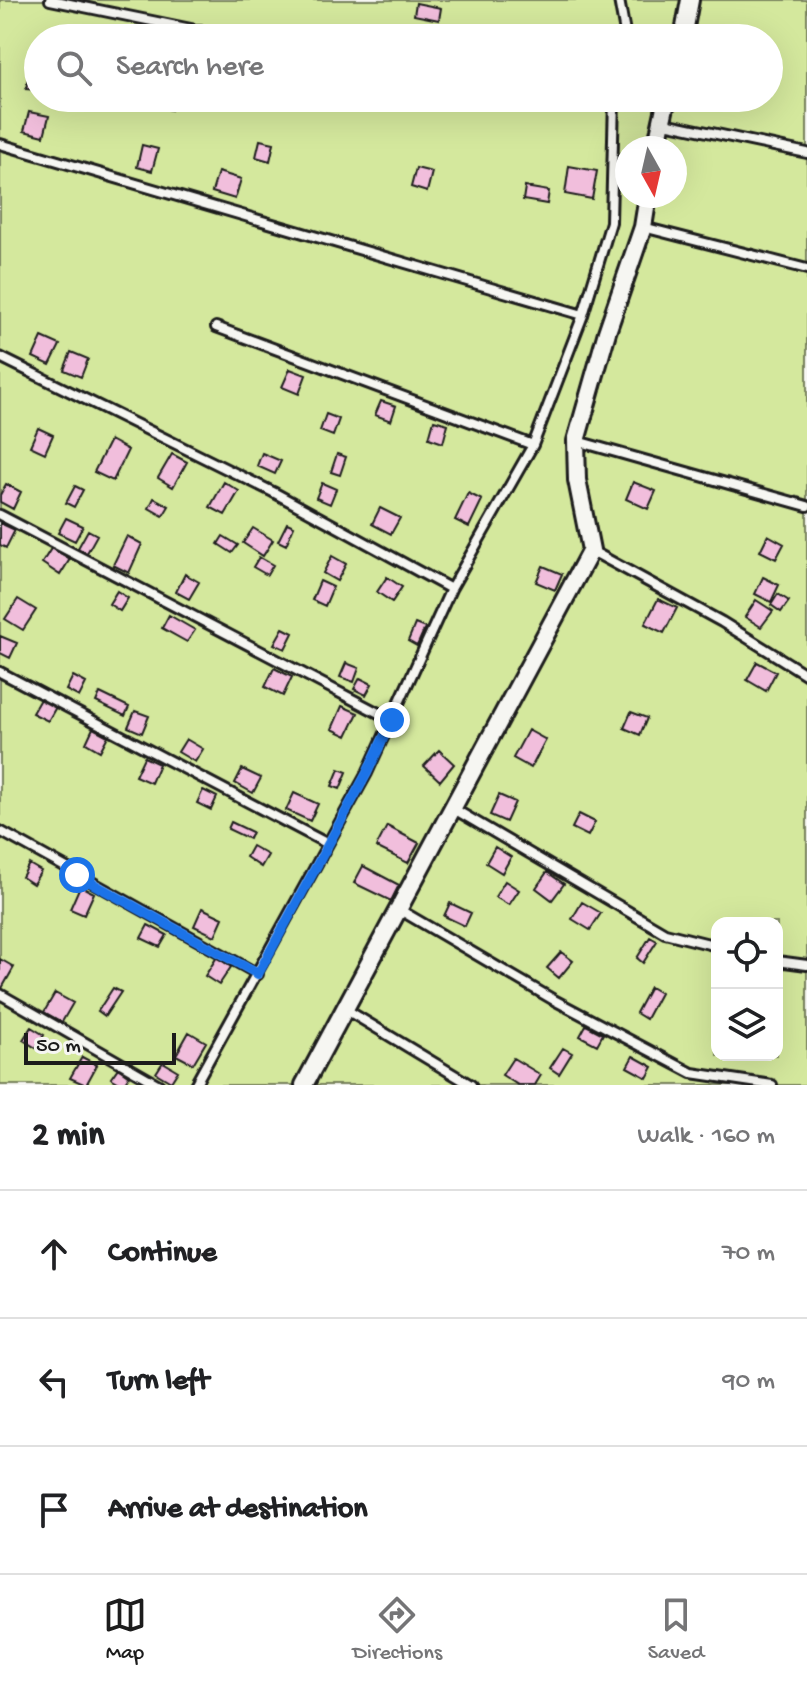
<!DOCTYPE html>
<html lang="en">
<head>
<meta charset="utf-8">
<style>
  body { margin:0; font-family:"Gochi Hand",sans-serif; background:#f2f2f2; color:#202124 }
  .controls { position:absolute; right:24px; bottom:24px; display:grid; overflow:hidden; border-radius:16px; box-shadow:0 8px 32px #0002 }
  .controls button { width:72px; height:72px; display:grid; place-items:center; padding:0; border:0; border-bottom:2px solid #e0e0e0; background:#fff; color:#202124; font:40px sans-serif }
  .compass { position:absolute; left:615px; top:136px; width:72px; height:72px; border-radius:50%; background:#fff; box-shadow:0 8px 32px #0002; rotate:172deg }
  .scale { position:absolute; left:24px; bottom:20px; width:152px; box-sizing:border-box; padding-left:8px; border:4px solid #1c1c1c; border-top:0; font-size:22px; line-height:28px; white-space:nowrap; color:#1c1c1c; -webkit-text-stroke:6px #f6f6f2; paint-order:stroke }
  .stop { position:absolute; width:24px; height:24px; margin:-18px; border:6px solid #1a73e8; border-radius:50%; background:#fff }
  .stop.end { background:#1a73e8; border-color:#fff; box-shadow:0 2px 8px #0008 }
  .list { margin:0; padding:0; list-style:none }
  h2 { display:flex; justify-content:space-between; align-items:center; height:104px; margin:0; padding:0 32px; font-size:34px }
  h2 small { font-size:26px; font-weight:400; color:#757577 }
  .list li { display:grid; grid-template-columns:52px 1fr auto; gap:24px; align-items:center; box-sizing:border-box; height:128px; padding:0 32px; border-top:2px solid #e0e0e0 }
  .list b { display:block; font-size:30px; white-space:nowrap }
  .list em { font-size:26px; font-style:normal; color:#757577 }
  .icon { flex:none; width:44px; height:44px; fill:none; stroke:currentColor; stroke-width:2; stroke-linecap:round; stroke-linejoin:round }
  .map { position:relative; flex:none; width:807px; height:1085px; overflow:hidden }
  .search { position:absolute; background:#fff; box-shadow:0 8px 32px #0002; left:24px; right:24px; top:24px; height:88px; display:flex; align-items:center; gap:20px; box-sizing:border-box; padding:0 28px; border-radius:44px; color:#757577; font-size:30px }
  .sheet { height:488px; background:#fff }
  nav { display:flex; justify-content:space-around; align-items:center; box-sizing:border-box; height:112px; border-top:2px solid #e0e0e0; background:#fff; font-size:22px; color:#757577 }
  nav a { display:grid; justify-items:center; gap:4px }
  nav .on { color:#1c1c1c }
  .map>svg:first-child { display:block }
  .green { fill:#d4e89d; stroke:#78825c; stroke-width:2; fill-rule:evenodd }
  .building { fill:#f1bedc; stroke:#1c1c1c; stroke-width:2 }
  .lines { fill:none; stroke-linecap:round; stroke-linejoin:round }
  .lane-casing { stroke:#1c1c1c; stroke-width:14 }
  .street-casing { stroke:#1c1c1c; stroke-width:22 }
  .lane { stroke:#f6f6f2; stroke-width:8 }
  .street { stroke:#f6f6f2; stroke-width:16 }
  .route { stroke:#1a73e8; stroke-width:10 }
</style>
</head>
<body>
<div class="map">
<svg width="807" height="1085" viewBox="0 0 807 1085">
  <rect width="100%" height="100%" fill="#f6f6f2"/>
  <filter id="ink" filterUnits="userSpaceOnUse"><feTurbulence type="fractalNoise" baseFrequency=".0125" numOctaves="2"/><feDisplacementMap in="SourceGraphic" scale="16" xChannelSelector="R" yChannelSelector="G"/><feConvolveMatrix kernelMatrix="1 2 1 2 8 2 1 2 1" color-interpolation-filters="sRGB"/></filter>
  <g filter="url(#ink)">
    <!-- green -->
    <path class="green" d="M0,0H807V1085H0ZM38,38H769V98H38ZM627,148H675V196H627ZM717,923H777V1055H717Z"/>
    <!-- building -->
    <path class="building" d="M416,3L441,8L439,20L414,15Z
      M30,67L38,68V90L26,89Z
      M148,98H174L171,110L147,103Z
      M29,112L49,116L44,136L24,131Z
      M260,140L274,143L270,161L256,157Z
      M142,145L158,149L152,171L137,167Z
      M569,166L597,171L592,199L565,194Z
      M416,168L432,172L427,192L411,187Z
      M218,172L241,179L235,199L212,192Z
      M525,187L549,191L547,204L523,200Z
      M42,337L60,345L50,365L33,357Z
      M71,352L88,359L81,377L64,370Z
      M290,369L306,375L299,394L282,387Z
      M381,401L396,406L391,421L375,415Z
      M326,414L339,419L333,436L320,431Z
      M434,420L448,424L443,443L429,438Z
      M38,428L53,435L45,453L30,446Z
      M110,440L128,450L113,481L94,472Z
      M262,453L281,461L275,474L257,466Z
      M172,454L187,462L173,487L158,478Z
      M337,454L346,457L340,475L331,472Z
      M224,482L239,491L225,515L210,507Z
      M633,482L656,491L648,509L626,499Z
      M322,483L336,489L330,504L316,498Z
      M6,484L21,492L13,509L0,502V495Z
      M75,486L83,490L74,507L66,503Z
      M468,493L482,500L469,527L455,520Z
      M154,498L169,506L163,516L149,508Z
      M380,508L400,518L391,534L372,524Z
      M66,518L83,526L75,541L58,533Z
      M0,523L15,530L6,548L0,545Z
      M287,523L294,526L286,545L278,541Z
      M253,528L273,540L263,556L243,543Z
      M88,530L97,535L87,553L78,548Z
      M768,535L784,544L776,559L760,551Z
      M127,536L142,544L129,573L113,565Z
      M223,536L238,545L232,553L218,544Z
      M52,547L70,559L60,575L42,563Z
      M332,556L346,564L337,581L323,573Z
      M259,557L273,565L267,575L253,567Z
      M543,566L562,574L555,590L536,582Z
      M185,574L199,582L189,599L176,592Z
      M387,577L402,587L392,602L377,592Z
      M763,577L779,585L771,602L755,594Z
      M320,581L333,587L325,606L312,600Z
      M117,591L128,598L120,611L109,604Z
      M778,594L789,601L781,612L771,605Z
      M18,599L36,610L23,630L5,619Z
      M658,599L677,608L664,633L645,624Z
      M756,600L773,611L761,627L745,617Z
      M169,615L195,630L187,642L162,628Z
      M415,624L425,628L417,646L408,641Z
      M283,628L293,633L285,649L274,644Z
      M0,636L17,643L10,658L0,653Z
      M757,662L776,672L766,691L747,680Z
      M346,663L359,668L354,682L340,677Z
      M274,668L292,677L283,696L265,687Z
      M73,676L86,683L79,697L66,690Z
      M360,678L372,684L366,695L354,689Z
      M100,693L129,707L125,716L96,702Z
      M40,699L56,707L48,721L32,713Z
      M342,706L358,713L347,736L332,729Z
      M135,711L149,716L142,733L128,727Z
      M631,712L647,718L640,735L624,728Z
      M93,728L108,736L100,751L86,743Z
      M528,730L546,740L531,768L513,758Z
      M186,739L203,749L195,762L178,752Z
      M439,750L454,764L440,781L424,766Z
      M144,757L159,764L151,783L135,776Z
      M242,769L261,778L253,793L235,783Z
      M339,769L347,772L340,789L332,786Z
      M203,790L217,797L211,810L197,803Z
      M294,793L318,804L310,821L286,810Z
      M499,795L515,802L506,822L490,815Z
      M579,814L595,822L588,836L572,828Z
      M231,822L252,832L249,839L228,829Z
      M387,826L419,843L408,863L376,847Z
      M252,846L268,855L261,867L246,857Z
      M495,847L511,857L502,873L486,863Z
      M29,864L41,871L33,884L22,877Z
      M363,866L399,885L391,901L354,883Z
      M547,872L564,884L552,900L536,888Z
      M505,881L519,890L509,905L495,897Z
      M80,886L94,893L84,915L70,909Z
      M582,902L601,913L590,930L572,919Z
      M450,903L471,913L465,926L444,916Z
      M202,908L223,918L215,936L194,926Z
      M148,925L167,935L160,947L141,938Z
      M650,937L657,941L643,963L637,958Z
      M561,952L573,961L559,978L547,968Z
      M217,957L231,967L219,985L205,976Z
      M0,959L14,967L1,990H0Z
      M650,987L660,993L646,1019L636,1013Z
      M113,988L121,992L105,1016L98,1011Z
      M55,993L73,1003L62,1022L44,1012Z
      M586,1025L603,1034L597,1045L580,1036Z
      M31,1027L44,1035L36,1048L23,1040Z
      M189,1032L206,1042L193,1064L176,1055Z
      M563,1048L572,1053L559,1074L550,1068Z
      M633,1056L653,1067L647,1078L627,1067Z
      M82,1057L97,1065L86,1085L70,1078Z
      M513,1058L541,1075L535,1085H518L502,1075Z
      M163,1062L178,1071L171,1082L156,1073Z
      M118,1068L129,1076L123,1085L111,1078Z"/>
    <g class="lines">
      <defs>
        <path id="lane" d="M50,0L235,38
          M619,0L626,38
          M660,122L807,153
          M0,144L583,315
          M643,227L807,269
          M216,327L533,445
          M0,357L273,492L451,589
          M577,441L807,506
          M0,515L392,720
          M592,551L722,622L807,675
          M0,672L328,844
          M454,809L665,933L717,946
          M0,831L258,974
          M400,910L554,1000L692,1073L772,1085
          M777,961L807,965
          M0,994L159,1085
          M345,1009L471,1085
          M195,1085L367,773L451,589L533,445L583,315L611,222L614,98"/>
        <path id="street" d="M683,38L690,0
          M656,148L667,98
          M304,1085L591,550L577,480L576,441L607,332L643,227L648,196"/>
      </defs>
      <!-- lane casing -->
      <use href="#lane" class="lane-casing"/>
      <!-- street casing -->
      <use href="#street" class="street-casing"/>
      <!-- lane -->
      <use href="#lane" class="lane"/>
      <!-- street -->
      <use href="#street" class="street"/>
    </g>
  </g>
  <g class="lines" filter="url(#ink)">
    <!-- route -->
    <path class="route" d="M77,875L258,974L367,773L392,720"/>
  </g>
</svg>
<div class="controls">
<button><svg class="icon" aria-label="locate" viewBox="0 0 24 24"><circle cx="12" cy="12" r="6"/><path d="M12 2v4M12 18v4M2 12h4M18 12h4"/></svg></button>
<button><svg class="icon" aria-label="layers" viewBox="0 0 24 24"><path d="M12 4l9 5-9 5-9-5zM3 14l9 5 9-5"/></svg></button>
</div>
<svg class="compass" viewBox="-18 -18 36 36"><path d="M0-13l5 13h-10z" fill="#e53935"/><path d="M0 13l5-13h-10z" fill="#757577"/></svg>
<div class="scale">50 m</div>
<div class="stop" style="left:77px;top:875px"></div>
<div class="stop end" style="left:392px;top:720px"></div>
<div class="search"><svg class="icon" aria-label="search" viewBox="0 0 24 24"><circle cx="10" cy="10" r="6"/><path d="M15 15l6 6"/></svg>Search here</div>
</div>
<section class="sheet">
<h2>2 min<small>Walk · 160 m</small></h2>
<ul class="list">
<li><svg class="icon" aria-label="ahead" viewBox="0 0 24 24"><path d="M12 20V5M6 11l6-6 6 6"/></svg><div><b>Continue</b></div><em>70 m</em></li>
<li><svg class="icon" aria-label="left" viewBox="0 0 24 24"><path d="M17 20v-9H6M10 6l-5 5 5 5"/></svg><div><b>Turn left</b></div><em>90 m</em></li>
<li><svg class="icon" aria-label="arrive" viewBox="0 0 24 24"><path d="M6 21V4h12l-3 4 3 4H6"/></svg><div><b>Arrive at destination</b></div></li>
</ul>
</section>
<nav>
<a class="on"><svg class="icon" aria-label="map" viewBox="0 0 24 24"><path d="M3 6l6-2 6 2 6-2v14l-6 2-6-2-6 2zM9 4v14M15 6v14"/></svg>Map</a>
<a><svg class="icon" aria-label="directions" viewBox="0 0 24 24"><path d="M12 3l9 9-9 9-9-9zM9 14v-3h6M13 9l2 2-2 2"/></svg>Directions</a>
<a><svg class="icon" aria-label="saved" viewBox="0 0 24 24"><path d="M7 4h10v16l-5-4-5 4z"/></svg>Saved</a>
</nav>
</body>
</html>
